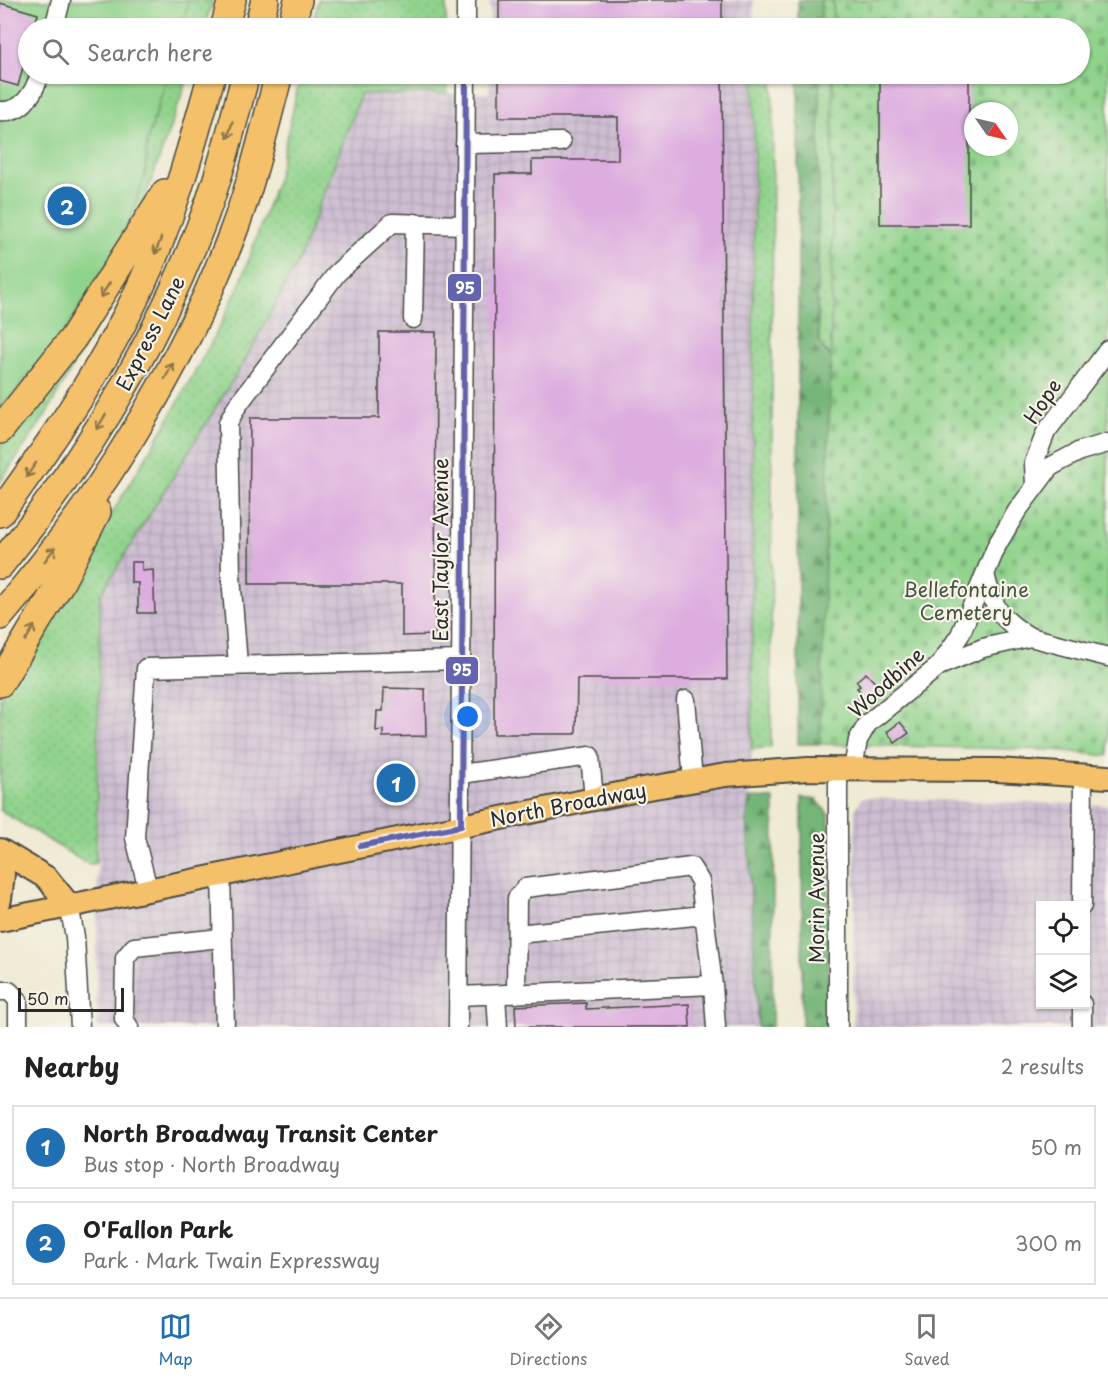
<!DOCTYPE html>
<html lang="en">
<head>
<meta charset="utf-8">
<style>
  body { margin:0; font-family:"Playpen Sans",sans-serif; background:#f6f6f6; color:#222 }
  .controls { position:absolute; right:18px; bottom:18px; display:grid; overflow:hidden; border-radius:0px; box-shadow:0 2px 4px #0004 }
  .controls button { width:54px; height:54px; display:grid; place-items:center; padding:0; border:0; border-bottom:2px solid #e0e0e0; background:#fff; color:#222; font:30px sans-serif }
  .compass { position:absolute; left:964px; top:102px; width:54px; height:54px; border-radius:50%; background:#fff; box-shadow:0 2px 4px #0004; rotate:124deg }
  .scale { position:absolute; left:18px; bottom:15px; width:106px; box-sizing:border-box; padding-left:6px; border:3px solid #2b2b2b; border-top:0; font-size:16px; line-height:21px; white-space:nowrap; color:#2b2b2b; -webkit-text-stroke:4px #f7f3e8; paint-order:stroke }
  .you { position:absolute; left:468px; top:717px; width:21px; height:21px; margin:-15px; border:4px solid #fff; border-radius:50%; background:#1a73e8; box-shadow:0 0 0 9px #1a73e833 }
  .badge { display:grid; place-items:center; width:39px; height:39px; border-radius:50%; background:#1f6fb2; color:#fff; font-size:20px; font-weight:700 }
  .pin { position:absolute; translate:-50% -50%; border:3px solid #fff; box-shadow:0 2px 6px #0006 }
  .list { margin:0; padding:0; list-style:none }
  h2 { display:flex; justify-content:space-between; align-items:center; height:78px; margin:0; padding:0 24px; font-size:26px }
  h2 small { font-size:20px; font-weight:400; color:#767676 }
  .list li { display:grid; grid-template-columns:39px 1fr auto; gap:18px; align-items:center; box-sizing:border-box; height:84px; margin:0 12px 12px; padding:0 12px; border:2px solid #e0e0e0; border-radius:0px }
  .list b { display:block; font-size:22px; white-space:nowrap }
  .list p { margin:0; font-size:20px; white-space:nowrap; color:#767676 }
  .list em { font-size:20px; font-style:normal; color:#767676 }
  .icon { flex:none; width:33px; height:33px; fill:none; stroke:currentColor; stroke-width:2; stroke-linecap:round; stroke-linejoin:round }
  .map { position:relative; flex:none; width:1108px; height:1027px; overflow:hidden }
  .search { position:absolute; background:#fff; box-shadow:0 2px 4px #0004; left:18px; right:18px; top:18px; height:66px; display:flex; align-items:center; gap:15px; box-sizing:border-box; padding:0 21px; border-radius:33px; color:#767676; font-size:22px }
  .sheet { height:270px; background:#fff }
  nav { display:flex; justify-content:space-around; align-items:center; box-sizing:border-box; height:84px; border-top:2px solid #e0e0e0; background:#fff; font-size:16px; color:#767676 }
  nav a { display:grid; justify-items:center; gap:3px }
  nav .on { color:#1f6fb2 }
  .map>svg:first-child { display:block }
  .industrial { fill:url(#industrial-grid); fill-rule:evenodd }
  .grass { fill:url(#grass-dots); stroke:#5e7f5c; stroke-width:1.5 }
  .forest { fill:url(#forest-firs); stroke:#507052; stroke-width:1.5 }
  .cemetery { fill:url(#cemetery-stones); stroke:#5e7f5c; stroke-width:1.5; fill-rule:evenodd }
  .park { fill:#90d38c; stroke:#5e7f5c; stroke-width:1.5 }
  .building { fill:#ddaddf }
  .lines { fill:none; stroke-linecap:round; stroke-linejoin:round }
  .minor-casing { stroke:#484844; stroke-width:21 }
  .major-casing { stroke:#484844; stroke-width:26 }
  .highway-casing { stroke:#484844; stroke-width:30 }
  .minor { stroke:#fff; stroke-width:18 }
  .major { stroke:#f4c16b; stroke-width:22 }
  .highway { stroke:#f4c16b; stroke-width:27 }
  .bus-1-casing { stroke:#f7f3e8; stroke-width:10 }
  .bus-1 { stroke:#6364ad; stroke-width:6 }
  .oneway { stroke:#90764b }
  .labels { text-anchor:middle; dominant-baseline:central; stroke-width:4.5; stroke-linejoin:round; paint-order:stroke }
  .street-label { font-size:20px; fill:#2b2b2b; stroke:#f7f3e8 }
  .park-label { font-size:20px; fill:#445543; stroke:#f7f3e8 }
  .line-badge { stroke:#f7f3e8; stroke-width:2 }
  .badge-label { font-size:16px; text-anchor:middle; font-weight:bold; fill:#fff }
</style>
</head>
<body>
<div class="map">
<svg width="1108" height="1027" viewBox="0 0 1108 1027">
  <defs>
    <pattern id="industrial-grid" width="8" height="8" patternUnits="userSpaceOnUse" patternTransform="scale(1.5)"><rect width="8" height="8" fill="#cdbed2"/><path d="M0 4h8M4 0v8" fill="none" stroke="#b0a3b4"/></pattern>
    <pattern id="grass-dots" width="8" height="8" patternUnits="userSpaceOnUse" patternTransform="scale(1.5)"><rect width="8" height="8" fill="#90d38c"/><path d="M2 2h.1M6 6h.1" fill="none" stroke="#7cb579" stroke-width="1.8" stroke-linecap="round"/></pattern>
    <pattern id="forest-firs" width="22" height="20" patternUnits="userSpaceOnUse" patternTransform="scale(1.5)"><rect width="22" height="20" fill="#74b578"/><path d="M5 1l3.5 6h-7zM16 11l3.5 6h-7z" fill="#5f9363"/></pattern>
    <pattern id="cemetery-stones" width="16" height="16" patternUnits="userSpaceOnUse" patternTransform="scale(1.5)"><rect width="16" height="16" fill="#90d38c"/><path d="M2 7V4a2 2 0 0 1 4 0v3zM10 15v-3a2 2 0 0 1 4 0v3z" fill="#7cb579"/></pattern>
  </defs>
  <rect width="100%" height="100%" fill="#f7f3e8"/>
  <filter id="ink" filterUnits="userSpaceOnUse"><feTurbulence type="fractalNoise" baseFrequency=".0167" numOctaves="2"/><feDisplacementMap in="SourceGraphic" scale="12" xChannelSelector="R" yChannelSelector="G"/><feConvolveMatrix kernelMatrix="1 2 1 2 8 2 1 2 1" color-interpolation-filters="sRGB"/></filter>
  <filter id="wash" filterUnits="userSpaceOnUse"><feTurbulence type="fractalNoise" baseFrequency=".008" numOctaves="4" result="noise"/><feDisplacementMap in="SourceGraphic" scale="24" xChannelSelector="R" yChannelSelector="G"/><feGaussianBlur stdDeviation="1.35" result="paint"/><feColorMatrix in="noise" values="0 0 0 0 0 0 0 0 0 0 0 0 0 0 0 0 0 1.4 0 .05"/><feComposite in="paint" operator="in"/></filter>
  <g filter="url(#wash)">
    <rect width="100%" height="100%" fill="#efead3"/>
    <!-- industrial -->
    <path class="industrial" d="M490,0H754V28H490Z
      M490,74H754L752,749L747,819L758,1027H96L100,595L247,357L299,259L361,94L489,93Z
      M862,798L1108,805V1027H853L855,810ZM1040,906H1086V1004H1040Z"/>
    <!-- grass -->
    <path class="grass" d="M189,0H213L204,28H181Z
      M319,0H446V28H311Z
      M821,0H833V28H821Z
      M168,74H189L140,213L0,409L145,175L147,142Z
      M301,74H447V93L361,94L299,259L247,357L100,595L96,863L89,865L0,810V697L163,429L219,328L241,281L278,176Z
      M754,74H773L771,747L752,749Z
      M820,74H833L831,357L820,344L817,311Z
      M117,288L45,416L0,482V438Z"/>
    <!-- forest -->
    <path class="forest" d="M798,0H821V28H798Z
      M798,74H820L817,311L820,344L831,357L820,744H798Z
      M749,798L774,799L772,1027H758L747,819Z
      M802,798L817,800L829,815L828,1027H802Z"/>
    <!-- cemetery -->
    <path class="cemetery" d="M833,0H1108V756L1055,750L820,744L831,357L833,74H1080V28H833ZM973,111H1009V147H973Z"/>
    <!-- park -->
    <path class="park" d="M0,0H189L181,28H28V74H168L147,142L145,175L123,238L59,342L0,409Z"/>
    <g id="blocks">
      <!-- building -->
      <path class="building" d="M499,0H722V28H499Z
        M0,3L38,14L34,28H28V49L18,86L0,81Z
        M499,74H722L727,679H577L576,734H494L495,174H532V160H618V117H499Z
        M880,74H969V224H880Z
        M379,332H436L435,635L402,636V584H249L250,418H379Z
        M131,562H142V571L153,570L155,613H138V583H131Z
        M866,673L883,691L868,703L858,701L860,691L857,688L860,686L856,681Z
        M384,688L425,689L426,736L383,737V730L376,731L377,711H383Z
        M900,722L909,733L895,743L887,732Z
        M586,1003V1009L689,1004L690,1027H516L515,1006Z"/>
    </g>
  </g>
  <g filter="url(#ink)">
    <use href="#blocks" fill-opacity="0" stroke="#484844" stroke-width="1.5"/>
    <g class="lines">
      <defs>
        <path id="minor" d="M54,28L61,0
          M466,28V0
          M0,111C23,113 34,93 40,74
          M465,144L561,142
          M413,319L415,223
          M1035,486L1034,463L1046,432L1108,350
          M985,574C993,608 1000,619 1030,637
          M238,665L231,576L228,423L237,406L337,273L392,223L465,225
          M939,666L983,648L1030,637L1108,657
          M686,700L693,780
          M853,769L858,740L868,723L939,666L960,635L997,545L1017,511L1050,467L1080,451L1108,443
          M461,774L590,756L594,799
          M221,874L225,1027
          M148,889L135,838L146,668L462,660
          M69,905L75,937L80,1027
          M1082,906L1083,774
          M517,934L704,915
          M0,991H9L18,1000V1027
          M516,994L517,898L525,888L691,867L700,881L713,985L716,1027
          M496,995L498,1027
          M459,996L713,985
          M129,1027L124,1019L125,958L134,947L221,938
          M458,1027L466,74
          M838,1027V769
          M1082,1027V1004"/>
        <path id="major" d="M0,850L47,878L69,905
          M0,866L3,874L0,899
          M0,920L643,789L726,775L808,769L997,770L1108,777"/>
        <path id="highway" d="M224,28L232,0
          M258,28L265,0
          M291,28L298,0
          M0,430L73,338L165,193
          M0,513C60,431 118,346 156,251C179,194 195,134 212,74
          M0,565C82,465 152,351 199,230C219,180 232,126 246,74
          M0,616C97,504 179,373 232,235C252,183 265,127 279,74
          M0,683L61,582L97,512"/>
      </defs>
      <!-- minor casing -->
      <use href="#minor" class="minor-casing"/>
      <!-- major casing -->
      <use href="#major" class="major-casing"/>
      <!-- highway casing -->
      <use href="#highway" class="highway-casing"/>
      <!-- minor -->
      <use href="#minor" class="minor"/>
      <!-- major -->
      <use href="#major" class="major"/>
      <!-- highway -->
      <use href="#highway" class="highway"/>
      <defs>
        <path id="bus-1" d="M360,846L461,826L466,74"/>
      </defs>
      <!-- bus-1 casing -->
      <use href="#bus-1" class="bus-1-casing"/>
      <!-- bus-1 -->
      <use href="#bus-1" class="bus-1"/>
    </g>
    <!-- one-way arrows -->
    <defs><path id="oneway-shaft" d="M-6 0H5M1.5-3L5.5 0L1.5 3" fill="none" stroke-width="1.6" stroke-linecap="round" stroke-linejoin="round" transform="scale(1.5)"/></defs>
    <g class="oneway">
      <use href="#oneway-shaft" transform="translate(230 130) rotate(106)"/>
      <use href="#oneway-shaft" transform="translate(158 246) rotate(111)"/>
      <use href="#oneway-shaft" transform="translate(105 290) rotate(123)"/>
      <use href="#oneway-shaft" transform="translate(169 371) rotate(-62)"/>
      <use href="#oneway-shaft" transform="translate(101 422) rotate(122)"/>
      <use href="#oneway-shaft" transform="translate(31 470) rotate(125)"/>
      <use href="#oneway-shaft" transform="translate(50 554) rotate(-53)"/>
      <use href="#oneway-shaft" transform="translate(30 633) rotate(-59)"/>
    </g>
  </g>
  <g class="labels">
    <!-- street labels -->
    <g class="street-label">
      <text transform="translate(150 333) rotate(-63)">Express Lane</text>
      <text transform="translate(1042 401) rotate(-56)">Hope</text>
      <text transform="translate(440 550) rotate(-90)">East Taylor Avenue</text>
      <text transform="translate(886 682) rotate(-42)">Woodbine</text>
      <text transform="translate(568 804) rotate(-11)">North Broadway</text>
      <text transform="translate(816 898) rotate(-90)">Morin Avenue</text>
    </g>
    <!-- park labels -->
    <g class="park-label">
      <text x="966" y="589">Bellefontaine<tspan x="966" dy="23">Cemetery</tspan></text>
    </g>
  </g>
  <g class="line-badge">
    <rect x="447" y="273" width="35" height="29" rx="6" fill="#6364ad"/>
    <rect x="445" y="656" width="34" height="29" rx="6" fill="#6364ad"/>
  </g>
  <g class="badge-label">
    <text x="465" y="294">95</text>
    <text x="462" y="676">95</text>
  </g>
</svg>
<div class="controls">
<button><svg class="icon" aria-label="locate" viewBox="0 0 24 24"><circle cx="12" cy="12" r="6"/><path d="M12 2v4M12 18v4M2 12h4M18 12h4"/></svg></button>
<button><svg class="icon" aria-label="layers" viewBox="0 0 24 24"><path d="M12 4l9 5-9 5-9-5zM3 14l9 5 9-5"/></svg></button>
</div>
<svg class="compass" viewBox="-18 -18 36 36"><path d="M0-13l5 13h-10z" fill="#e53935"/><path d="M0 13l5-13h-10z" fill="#767676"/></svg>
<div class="scale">50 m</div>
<div class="you"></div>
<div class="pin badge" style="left:396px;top:783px">1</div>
<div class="pin badge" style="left:67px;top:206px">2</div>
<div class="search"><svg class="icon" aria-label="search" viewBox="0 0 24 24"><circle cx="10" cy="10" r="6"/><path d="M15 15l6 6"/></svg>Search here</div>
</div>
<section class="sheet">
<h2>Nearby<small>2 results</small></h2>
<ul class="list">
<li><span class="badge">1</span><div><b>North Broadway Transit Center</b><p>Bus stop · North Broadway</p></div><em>50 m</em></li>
<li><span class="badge">2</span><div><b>O'Fallon Park</b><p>Park · Mark Twain Expressway</p></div><em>300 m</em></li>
</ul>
</section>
<nav>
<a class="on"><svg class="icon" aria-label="map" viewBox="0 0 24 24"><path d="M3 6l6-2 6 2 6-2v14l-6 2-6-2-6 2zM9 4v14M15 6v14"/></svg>Map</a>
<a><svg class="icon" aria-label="directions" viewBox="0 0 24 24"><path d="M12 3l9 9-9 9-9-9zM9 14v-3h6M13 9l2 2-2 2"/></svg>Directions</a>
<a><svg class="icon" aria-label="saved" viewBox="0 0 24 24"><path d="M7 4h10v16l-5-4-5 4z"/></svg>Saved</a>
</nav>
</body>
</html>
